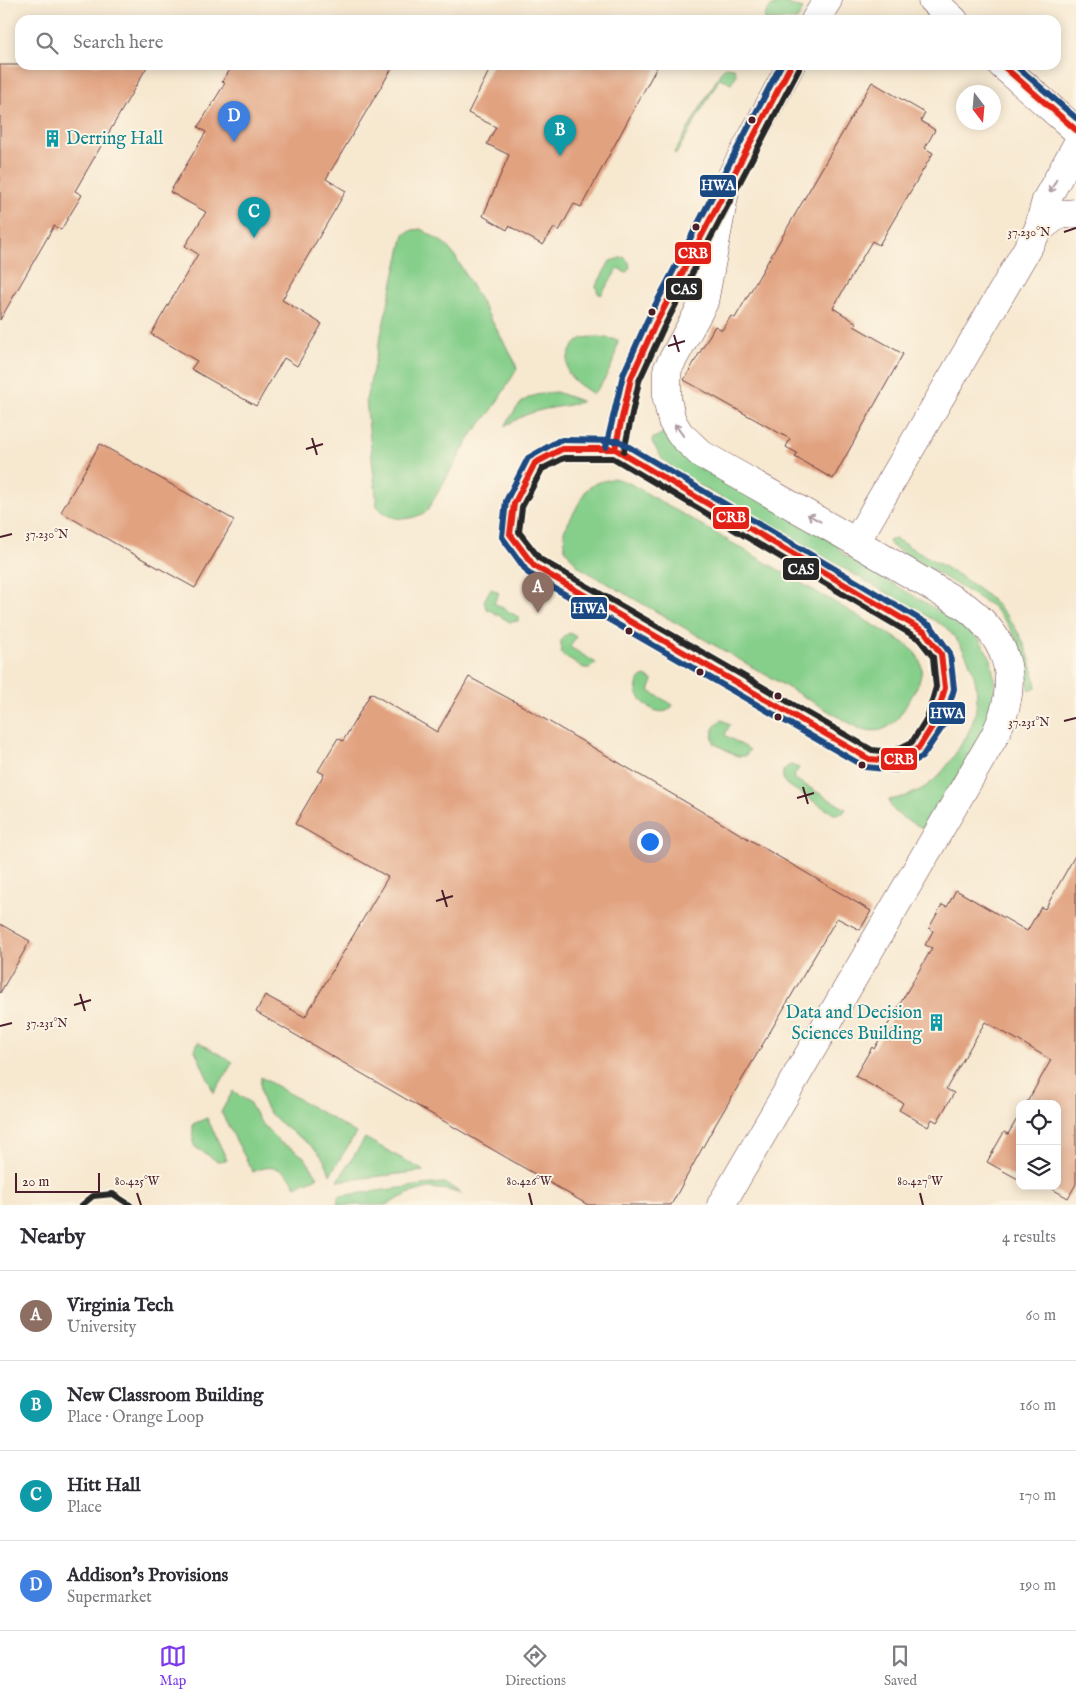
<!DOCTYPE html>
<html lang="en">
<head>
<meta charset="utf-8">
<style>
  body { margin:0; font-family:"IM FELL English",serif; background:#f7f7f7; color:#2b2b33 }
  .controls { position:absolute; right:15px; bottom:15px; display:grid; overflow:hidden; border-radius:10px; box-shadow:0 2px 12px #0003 }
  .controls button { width:45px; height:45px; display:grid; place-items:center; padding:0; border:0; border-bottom:1px solid #e1e1e2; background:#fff; color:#2b2b33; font:25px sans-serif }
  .compass { position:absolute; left:956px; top:85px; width:45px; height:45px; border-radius:50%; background:#fff; box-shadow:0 2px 12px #0003; rotate:164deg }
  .scale { position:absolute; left:15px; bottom:12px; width:85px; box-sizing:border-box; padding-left:5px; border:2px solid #4a1f2b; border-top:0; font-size:14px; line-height:18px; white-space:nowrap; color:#4a1f2b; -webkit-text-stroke:4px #fcf5e5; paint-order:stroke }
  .you { position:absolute; left:649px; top:841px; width:18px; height:18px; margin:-12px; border:4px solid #fff; border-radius:50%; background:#1a73e8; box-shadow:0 0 0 8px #1a73e833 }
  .badge { display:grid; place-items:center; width:32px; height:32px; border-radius:50%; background:#7c3aed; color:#fff; font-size:16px; font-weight:700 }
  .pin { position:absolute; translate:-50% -41px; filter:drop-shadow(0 1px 2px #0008) }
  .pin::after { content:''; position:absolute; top:26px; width:18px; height:15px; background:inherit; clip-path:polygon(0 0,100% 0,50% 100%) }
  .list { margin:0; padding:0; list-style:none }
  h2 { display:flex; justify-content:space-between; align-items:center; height:65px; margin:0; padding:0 20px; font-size:21px }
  h2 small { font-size:16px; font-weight:400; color:#7c7c81 }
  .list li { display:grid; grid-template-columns:32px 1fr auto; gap:15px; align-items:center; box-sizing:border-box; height:90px; padding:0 20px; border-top:1px solid #e1e1e2 }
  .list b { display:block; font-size:19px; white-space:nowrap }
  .list p { margin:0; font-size:16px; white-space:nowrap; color:#7c7c81 }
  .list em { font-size:16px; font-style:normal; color:#7c7c81 }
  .icon { flex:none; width:28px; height:28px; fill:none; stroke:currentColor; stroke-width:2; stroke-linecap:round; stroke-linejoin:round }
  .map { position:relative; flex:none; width:1076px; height:1205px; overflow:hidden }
  .search { position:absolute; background:#fff; box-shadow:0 2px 12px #0003; left:15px; right:15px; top:15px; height:55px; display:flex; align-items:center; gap:12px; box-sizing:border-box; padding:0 18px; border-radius:15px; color:#7c7c81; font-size:19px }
  .sheet { height:425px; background:#fff }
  nav { display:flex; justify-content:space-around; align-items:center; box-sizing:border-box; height:70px; border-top:1px solid #e1e1e2; background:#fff; font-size:14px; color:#7c7c81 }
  nav a { display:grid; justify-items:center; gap:2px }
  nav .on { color:#7c3aed }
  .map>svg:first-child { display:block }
  .green { fill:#86cf8b; stroke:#68775b }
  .building { fill:#e1a280 }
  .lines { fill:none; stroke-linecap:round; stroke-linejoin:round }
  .minor-casing { stroke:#643d44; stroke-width:29 }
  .minor { stroke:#fff; stroke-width:28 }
  .bus-1-casing { stroke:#fcf5e5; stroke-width:10 }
  .bus-2-casing { stroke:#fcf5e5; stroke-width:10 }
  .bus-3-casing { stroke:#fcf5e5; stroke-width:10 }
  .bus-1 { stroke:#e32017; stroke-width:6 }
  .bus-2 { stroke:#262626; stroke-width:6 }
  .bus-3 { stroke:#1a4882; stroke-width:6 }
  .oneway { stroke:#ae9aa0 }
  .ticks { fill:none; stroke:#4a1f2b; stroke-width:2 }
  .bus-dot { fill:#4a1f2b; stroke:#fcf5e5; stroke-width:2 }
  .labels { text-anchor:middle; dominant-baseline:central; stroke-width:4; stroke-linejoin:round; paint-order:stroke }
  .culture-label { font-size:18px; fill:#0d838f; stroke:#fcf5e5; text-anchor:start }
  .ticks-label { font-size:12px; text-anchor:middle; fill:#4a1f2b; stroke:#fcf5e5; stroke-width:4; stroke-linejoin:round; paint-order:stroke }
  .line-badge { stroke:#fcf5e5; stroke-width:2 }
  .badge-label { font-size:14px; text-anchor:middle; font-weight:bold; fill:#fff }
</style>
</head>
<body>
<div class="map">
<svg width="1076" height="1205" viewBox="0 0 1076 1205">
  <rect width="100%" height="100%" fill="#fcf5e5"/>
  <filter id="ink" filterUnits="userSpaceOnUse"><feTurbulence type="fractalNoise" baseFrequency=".02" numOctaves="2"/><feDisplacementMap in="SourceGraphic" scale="10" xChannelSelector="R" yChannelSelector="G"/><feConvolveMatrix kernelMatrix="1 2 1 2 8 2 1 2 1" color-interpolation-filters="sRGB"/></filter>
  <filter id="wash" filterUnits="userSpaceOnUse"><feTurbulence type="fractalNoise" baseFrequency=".0096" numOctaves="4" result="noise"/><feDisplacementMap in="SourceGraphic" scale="20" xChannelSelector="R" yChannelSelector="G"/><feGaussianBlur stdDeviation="1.12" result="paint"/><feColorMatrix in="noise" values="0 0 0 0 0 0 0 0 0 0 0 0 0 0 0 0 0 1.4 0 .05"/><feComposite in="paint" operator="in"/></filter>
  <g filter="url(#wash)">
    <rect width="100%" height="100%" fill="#f7e8d0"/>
    <!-- green -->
    <path class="green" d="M782,2L803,9L797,20H764C766,9 771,5 782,2Z
      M725,67L734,68C738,75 735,78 731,84L720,78L676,154L674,153L722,70Z
      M421,229L445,244L455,256L514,360L517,369L492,410L472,434L427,511C410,522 390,522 377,506L366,400L404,234L413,230Z
      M624,257L629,262L630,267L626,273L618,268L601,295L598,293L596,286L610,261Z
      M600,337L618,340C615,361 608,378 593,394C585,388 575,383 569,374C563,362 571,342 584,338C589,337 595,337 600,337Z
      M556,392L581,401V402C565,407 549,407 534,412C523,415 514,421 505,426C521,400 524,395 556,392Z
      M665,432L837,545L843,554L958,622L980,640L991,659L996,691L989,722L927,830C914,823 891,816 889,800C923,794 939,780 957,751C961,744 966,738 969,731C987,694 972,652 944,626L683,476L663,460L652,442V439Z
      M614,478L629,483L906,644C929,663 923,677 910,699C896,723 887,737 858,728L579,567L565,549L564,531L586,490L596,483Z
      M896,539C963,579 1024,600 1036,688L1029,691L1026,665L1018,642L1007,623L992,606L892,546L888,541Z
      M492,589L499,593L494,603L520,618L518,621L510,622L486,608L484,601L490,590Z
      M570,633L576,637L570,647L596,663L590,668H584L563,656L561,653V641L564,636Z
      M645,676L653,681L649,691L673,705C661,727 619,689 645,676Z
      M722,720L730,724L725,735L750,750L745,756H737L715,744C710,735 713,724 722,720Z
      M791,765L799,768L793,778L846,809L843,813L834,814L786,784C781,777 781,768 791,765Z
      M198,1042L233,1062L214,1093L195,1050Z
      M261,1077L356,1133L330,1175C321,1130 253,1132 261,1077Z
      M233,1091L249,1102L259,1120L270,1132L281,1143L293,1149L304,1157L318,1177L296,1186C286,1168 271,1163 253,1172L221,1112Z
      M207,1118L227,1160L217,1161L195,1147L193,1142V1124Z
      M365,1138L424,1171L338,1181Z
      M445,1183L462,1194L447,1190L429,1188L410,1193L386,1205H337L339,1196L431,1184Z"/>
    <g id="blocks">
      <!-- building -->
      <path class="building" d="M0,65H148L75,191L82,195L68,218L61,230L54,226L0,320Z
        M233,65H394L326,179L346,191L282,300L322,324L297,366L284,358L256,406L191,369L197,361L151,334L198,254L185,246L206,212L170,192L206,132L198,127L225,83L222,82Z
        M492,65H658L581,207L574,204L559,231L554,228L543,245L509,226L507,230L483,216L509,155L487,144L496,127L468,113Z
        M872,82L925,113L921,121L935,130L925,148L933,153L879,245L872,241L833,308L857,323L854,326L903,354L833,479L795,457L797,453L786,447L790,439L684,380L715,326L722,330L731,316L735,318Z
        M100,444L234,520L195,588L128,551L61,512Z
        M469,677L519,704L871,911L860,930L837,918L710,1134L671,1205H588L256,1012L265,995L305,1017L388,877L295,824L324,774L318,771L338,738L343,741L371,693L437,732Z
        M1076,854V1184L1068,1198L1047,1186H1057V1104H1026L1051,1060L1016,1039L985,1022L946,1089L954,1093L937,1122L932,1119L928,1127L899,1110L903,1103L855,1076L872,1047L874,1049L932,948L925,945L933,931L929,928L942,905L947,907L956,890L1027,931L1041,907L1045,909Z
        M0,924L30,941L0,993Z
        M1020,1114V1176L1018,1179L987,1162L1004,1132L1008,1134Z"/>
    </g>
  </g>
  <g filter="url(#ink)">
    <use href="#blocks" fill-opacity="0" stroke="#643d44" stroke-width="1"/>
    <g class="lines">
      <defs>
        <path id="minor" d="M932,0L954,20
          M815,20L828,0
          M1002,65L1076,130
          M1038,230L1058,215L1076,213
          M856,542L1038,230L1046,200L1076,146
          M721,1205L995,735C1020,683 1012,643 966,607L856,542L701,454L680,434L672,421L667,399V370L704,302L726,186L791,65"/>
      </defs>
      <!-- minor casing -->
      <use href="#minor" class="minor-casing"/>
      <!-- minor -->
      <use href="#minor" class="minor"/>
      <defs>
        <path id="bus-1" d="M1002,65L1076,130
          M562,449H615L925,632L941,654L945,688L935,722L918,749L894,761L869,759L534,566L510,534L514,504L535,463Z
          M615,449L631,378L655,325L791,65"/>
        <path id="bus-2" d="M624,451L639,381L663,329L799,69
          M564,458H613L919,639L933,657L936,687L927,718L912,742L892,752L872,750L540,559L519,532L522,507L542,469Z
          M82,1205L93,1196L113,1194L130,1205"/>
        <path id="bus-3" d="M1015,65L1076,118
          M558,441L528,458L506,501L502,537L528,573L865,767L896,770L922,757L943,726L954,689L950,653L931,626L619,441L562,440
          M606,447L623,375L647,321L781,65"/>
      </defs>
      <!-- bus-1 casing -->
      <use href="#bus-1" class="bus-1-casing"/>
      <!-- bus-2 casing -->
      <use href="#bus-2" class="bus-2-casing"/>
      <!-- bus-3 casing -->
      <use href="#bus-3" class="bus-3-casing"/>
      <!-- bus-1 -->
      <use href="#bus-1" class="bus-1"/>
      <!-- bus-2 -->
      <use href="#bus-2" class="bus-2"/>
      <!-- bus-3 -->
      <use href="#bus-3" class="bus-3"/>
    </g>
    <!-- one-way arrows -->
    <defs><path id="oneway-shaft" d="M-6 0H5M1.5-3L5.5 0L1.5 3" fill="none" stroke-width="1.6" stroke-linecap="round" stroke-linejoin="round" transform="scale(1.25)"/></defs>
    <g class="oneway">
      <use href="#oneway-shaft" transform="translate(1053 186) rotate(118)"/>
      <use href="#oneway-shaft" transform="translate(679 430) rotate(-126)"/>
      <use href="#oneway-shaft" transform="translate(814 518) rotate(-151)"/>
    </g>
  </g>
  <!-- ticks -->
  <path class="ticks" d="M1064,232L1076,228M674,335L679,352M668,346L685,341M312,438L317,455M306,449L323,444M0,537L12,534M1064,721L1076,718M803,787L808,804M797,798L814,793M442,890L447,907M436,901L453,896M80,994L85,1011M74,1005L91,1000M0,1026L12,1023M137,1193L141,1205M529,1193L532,1205M920,1193L923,1205"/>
  <!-- icons -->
  <defs>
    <symbol id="building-bare" viewBox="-9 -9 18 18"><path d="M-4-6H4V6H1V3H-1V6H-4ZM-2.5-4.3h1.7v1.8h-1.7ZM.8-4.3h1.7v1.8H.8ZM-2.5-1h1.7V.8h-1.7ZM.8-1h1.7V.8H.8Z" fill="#0f9aa8" stroke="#fcf5e5" stroke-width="2.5" paint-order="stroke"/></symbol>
  </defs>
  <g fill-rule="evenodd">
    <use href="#building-bare" x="40" y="126" width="25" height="25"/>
    <use href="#building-bare" x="924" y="1010" width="25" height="25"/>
  </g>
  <!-- markers -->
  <g class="bus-dot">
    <circle cx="752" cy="120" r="4.5"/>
    <circle cx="696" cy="227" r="4.5"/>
    <circle cx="652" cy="312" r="4.5"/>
    <circle cx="629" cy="631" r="4.5"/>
    <circle cx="700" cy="672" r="4.5"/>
    <circle cx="778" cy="696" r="4.5"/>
    <circle cx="778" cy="717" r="4.5"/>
    <circle cx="862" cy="765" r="4.5"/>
  </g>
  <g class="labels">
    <!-- culture labels -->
    <g class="culture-label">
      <text x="66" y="139">Derring Hall</text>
      <text x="922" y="1013" text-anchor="end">Data and Decision<tspan x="922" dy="21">Sciences Building</tspan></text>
    </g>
  </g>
  <g class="ticks-label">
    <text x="1029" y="236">37.230°N</text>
    <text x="47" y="538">37.230°N</text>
    <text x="1029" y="726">37.231°N</text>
    <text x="47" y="1027">37.231°N</text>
    <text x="137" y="1185">80.425°W</text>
    <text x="529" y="1185">80.426°W</text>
    <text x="920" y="1185">80.427°W</text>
  </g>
  <g class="line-badge">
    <rect x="699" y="174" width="38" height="24" rx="5" fill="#1a4882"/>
    <rect x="674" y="241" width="38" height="24" rx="5" fill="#e32017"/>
    <rect x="665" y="277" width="38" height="24" rx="5" fill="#262626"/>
    <rect x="712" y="506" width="38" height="24" rx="5" fill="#e32017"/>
    <rect x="782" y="557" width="38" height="24" rx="5" fill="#262626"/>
    <rect x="570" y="596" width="38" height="24" rx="5" fill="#1a4882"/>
    <rect x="928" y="701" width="38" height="24" rx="5" fill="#1a4882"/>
    <rect x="880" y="747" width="38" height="24" rx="5" fill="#e32017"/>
  </g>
  <g class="badge-label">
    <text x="718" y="190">HWA</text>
    <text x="693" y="258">CRB</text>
    <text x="684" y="294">CAS</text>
    <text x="731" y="522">CRB</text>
    <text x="801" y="574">CAS</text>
    <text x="589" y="613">HWA</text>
    <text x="947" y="718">HWA</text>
    <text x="899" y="764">CRB</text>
  </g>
</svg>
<div class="controls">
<button><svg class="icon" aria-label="locate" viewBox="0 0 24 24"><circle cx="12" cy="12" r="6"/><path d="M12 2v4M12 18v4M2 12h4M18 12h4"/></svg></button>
<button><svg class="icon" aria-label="layers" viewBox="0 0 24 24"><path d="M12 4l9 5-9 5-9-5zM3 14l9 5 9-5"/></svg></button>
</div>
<svg class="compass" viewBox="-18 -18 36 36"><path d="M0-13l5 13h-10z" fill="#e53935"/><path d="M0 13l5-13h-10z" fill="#7c7c81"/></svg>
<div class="scale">20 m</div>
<div class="you"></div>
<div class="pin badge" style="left:538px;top:613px;background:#8d6e63">A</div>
<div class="pin badge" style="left:560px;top:156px;background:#0f9aa8">B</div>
<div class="pin badge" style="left:254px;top:238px;background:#0f9aa8">C</div>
<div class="pin badge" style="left:234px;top:142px;background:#3f7fe0">D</div>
<div class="search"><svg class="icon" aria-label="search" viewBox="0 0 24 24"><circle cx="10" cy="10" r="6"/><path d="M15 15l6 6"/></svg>Search here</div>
</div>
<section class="sheet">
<h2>Nearby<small>4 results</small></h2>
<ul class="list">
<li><span class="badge" style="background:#8d6e63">A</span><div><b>Virginia Tech</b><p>University</p></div><em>60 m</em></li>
<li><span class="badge" style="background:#0f9aa8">B</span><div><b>New Classroom Building</b><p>Place · Orange Loop</p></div><em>160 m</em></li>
<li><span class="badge" style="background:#0f9aa8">C</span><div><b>Hitt Hall</b><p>Place</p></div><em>170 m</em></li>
<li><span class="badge" style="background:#3f7fe0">D</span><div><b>Addison's Provisions</b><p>Supermarket</p></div><em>190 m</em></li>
</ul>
</section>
<nav>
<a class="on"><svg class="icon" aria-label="map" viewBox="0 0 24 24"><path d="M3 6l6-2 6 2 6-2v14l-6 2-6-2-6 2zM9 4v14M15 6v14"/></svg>Map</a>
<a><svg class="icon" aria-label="directions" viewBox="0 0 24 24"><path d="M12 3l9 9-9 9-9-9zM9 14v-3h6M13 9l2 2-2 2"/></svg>Directions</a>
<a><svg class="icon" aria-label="saved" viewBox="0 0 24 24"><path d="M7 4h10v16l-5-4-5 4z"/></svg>Saved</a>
</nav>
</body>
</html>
